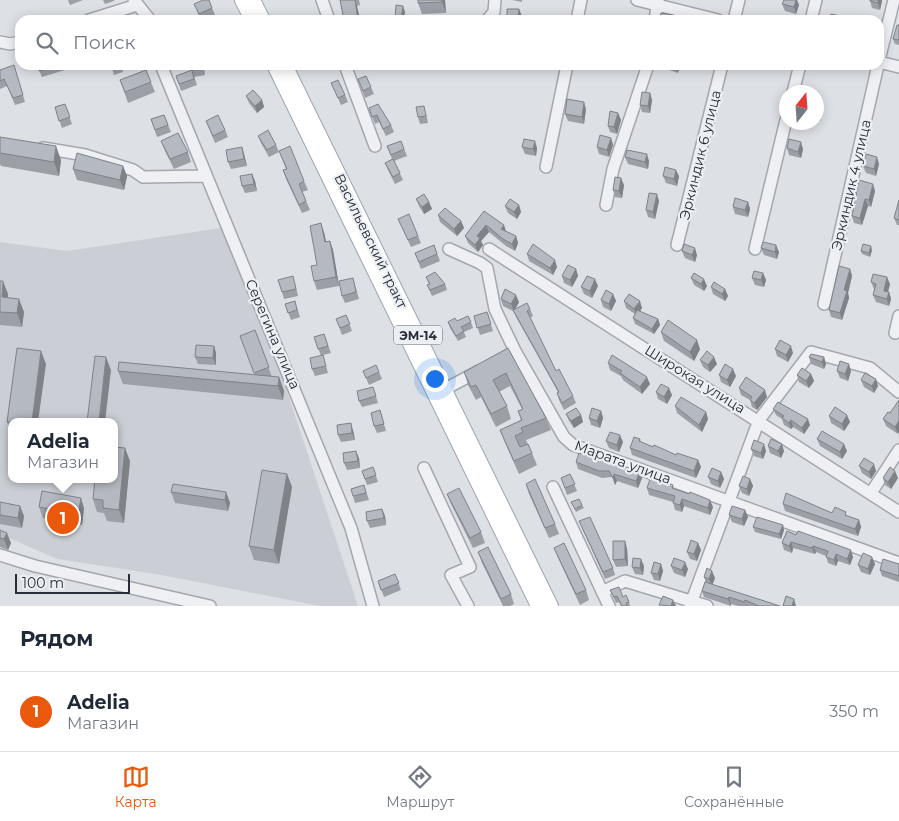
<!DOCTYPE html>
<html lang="ru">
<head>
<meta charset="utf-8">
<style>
  body { margin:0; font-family:Montserrat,sans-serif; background:#f2f2f3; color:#1f2937 }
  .compass { position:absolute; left:779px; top:85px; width:45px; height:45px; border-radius:50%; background:#fff; box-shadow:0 2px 12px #0003; rotate:17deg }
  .scale { position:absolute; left:15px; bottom:12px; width:115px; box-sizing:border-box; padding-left:5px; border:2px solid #282e39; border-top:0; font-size:14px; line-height:18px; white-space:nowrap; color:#282e39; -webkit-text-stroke:4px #eceff3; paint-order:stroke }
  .you { position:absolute; left:434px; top:378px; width:18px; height:18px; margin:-12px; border:4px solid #fff; border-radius:50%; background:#1a73e8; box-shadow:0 0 0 8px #1a73e833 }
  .badge { display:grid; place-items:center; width:32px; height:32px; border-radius:50%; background:#ea580c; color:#fff; font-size:16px; font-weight:700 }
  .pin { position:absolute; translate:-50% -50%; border:2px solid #fff; box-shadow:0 1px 5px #0006 }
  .popup { position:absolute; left:8px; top:418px; width:110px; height:65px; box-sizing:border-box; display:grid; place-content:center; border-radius:10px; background:#fff; filter:drop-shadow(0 1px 4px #0005); font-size:16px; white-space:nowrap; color:#747a83 }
  .popup b { font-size:19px; color:#1f2937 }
  .popup::after { content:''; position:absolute; left:50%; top:100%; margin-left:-10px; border:10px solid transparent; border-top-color:#fff }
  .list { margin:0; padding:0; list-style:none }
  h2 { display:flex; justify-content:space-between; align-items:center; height:65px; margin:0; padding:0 20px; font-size:21px }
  h2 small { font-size:16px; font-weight:400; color:#747a83 }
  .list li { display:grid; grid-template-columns:32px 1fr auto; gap:15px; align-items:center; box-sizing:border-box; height:80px; padding:0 20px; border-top:1px solid #e0e1e3 }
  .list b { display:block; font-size:19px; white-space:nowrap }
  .list p { margin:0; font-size:16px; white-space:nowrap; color:#747a83 }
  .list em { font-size:16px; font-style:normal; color:#747a83 }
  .icon { flex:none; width:28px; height:28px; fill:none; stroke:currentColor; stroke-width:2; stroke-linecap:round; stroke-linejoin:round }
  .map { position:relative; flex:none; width:899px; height:606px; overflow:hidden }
  .search { position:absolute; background:#fff; box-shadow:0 2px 12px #0003; left:15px; right:15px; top:15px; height:55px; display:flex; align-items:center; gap:12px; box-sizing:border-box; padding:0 18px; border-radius:15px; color:#747a83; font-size:19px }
  .sheet { height:145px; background:#fff }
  nav { display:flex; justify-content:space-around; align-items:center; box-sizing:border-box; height:70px; border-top:1px solid #e0e1e3; background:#fff; font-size:14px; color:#747a83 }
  nav a { display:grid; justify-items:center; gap:2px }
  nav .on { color:#ea580c }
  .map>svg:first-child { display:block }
  .built { fill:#cbcfd5; fill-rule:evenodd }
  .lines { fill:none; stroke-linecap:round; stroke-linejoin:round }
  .minor-casing { stroke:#a3a7ae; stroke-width:14 }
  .major-casing { stroke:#9da4af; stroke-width:16 }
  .minor { stroke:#eff0f4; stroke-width:11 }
  .major { stroke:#fff; stroke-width:14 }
  .wall { fill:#9c9fa6 }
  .shaded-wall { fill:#7f8287 }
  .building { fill:#b5b9c1; stroke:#7f8287 }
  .labels { text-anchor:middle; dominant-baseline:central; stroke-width:4.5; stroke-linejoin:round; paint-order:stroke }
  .shield { fill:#eceff3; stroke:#636871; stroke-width:1 }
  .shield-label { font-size:12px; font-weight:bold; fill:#282e39 }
  .street-label { font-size:14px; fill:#282e39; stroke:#eceff3 }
</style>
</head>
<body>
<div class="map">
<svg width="899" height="606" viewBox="0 0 899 606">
  <rect width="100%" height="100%" fill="#dde0e5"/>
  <!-- built -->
  <path class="built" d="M221,228L273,349L358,606H320L156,574L57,559L0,534V242L67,251ZM12,422H114V479H12Z"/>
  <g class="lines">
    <defs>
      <path id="minor" d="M134,0L150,20
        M322,0L329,20
        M637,0L718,20
        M89,20L137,5
        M487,20L494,12L495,0
        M577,20L581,0
        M655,20L658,0
        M734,20L739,0
        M811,20L816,0
        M0,42L10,44L20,42
        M879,60L894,0
        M879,62L899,67
        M161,65L351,528L373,606
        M345,65L375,146
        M793,92L800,65
        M43,148L85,155L133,170L143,177L206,176
        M546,167L567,65
        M606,205L613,169L648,65
        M677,245L722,65
        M449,249L480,263L487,268L495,309L515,351L564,437L573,445L899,563
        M489,249L899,512
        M755,249L786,120
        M824,304L878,65
        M895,333L899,316
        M445,389L479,371
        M424,468L470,567L451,575L468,606
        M553,487L609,606
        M871,493L899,450
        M0,555L35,566L210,606
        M602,592L625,581L707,606
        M690,606L759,420L811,352L870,368L899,392"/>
      <path id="major" d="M242,0L252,20
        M253,0L263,20
        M274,65L538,606
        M285,65L551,606"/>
    </defs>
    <!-- minor casing -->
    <use href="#minor" class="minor-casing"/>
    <!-- major casing -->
    <use href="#major" class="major-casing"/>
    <!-- minor -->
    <use href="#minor" class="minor"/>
    <!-- major -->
    <use href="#major" class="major"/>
  </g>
  <!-- wall -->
  <path class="wall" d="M68,0H83L70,5Z
    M103,0H114V1L105,4Z
    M340,0H359L360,5L357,6L360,20H344Z
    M418,0H445L446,13L422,14L418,3Z
    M512,0H522V2Z
    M784,0H797L799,5L796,14L785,11L782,4Z
    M870,0H882L880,10L872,8Z
    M194,4L212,8L215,15L201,20Z
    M899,25V45L895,44L893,39Z
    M37,65H64L65,70L42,77Z
    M111,65H122L123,72L114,75Z
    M176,65H204L205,75L194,77L190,65L177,69Z
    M667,65H680L678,73L669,70Z
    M0,70L16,72L25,102L15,105L7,86L0,89Z
    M146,70L155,92L128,103L120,80Z
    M192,70L197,85L181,91L176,76Z
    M358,79L371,87L374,94L365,98Z
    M331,83L345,95L348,102L341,105Z
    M650,93L652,100L650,113L642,112L640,105Z
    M246,96L262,100L264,107L257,113L249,103Z
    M816,103L823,111L820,121L816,120Z
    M65,104L72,124L62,128L55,107Z
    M369,108L391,125L394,132L386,136L379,122L375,124Z
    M586,109L584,124L568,121L565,114Z
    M426,113L428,123L420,124L418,117Z
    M618,113L621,120L617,134L610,132L608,126Z
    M164,115L171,132L157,137L151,119Z
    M206,121L225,130L228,137L215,143Z
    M258,136L276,145L279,152L269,157L261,143Z
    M0,137L61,160L59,176L1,166L0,164Z
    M611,138L613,145L609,157L599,154L597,147Z
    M161,141L188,152L191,162L174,169L165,151Z
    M401,141L407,156L394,161L403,180L395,184L388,170L385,163L392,159L387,146Z
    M242,147L244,154L247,166L231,169L228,162Z
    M522,147L537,148L536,156L525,154Z
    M787,148L803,149L801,158L789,155Z
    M279,151L304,181L308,190L302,192L310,210L302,213L286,179L283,170L286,169Z
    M625,157L649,161L648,169L628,164Z
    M879,164L876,176L866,173L863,166Z
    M123,166L127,176L124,190L77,180L73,169Z
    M252,174L255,181L257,191L245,193L242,186Z
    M663,176H679L677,186L666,183Z
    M859,180L875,191L871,207L868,206L862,225L854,223L852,216Z
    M624,185L622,198L615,197L613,190Z
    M416,199L429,202L432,209L424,214L419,206Z
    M899,200V225H897L894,218Z
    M659,201L655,219L648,217L646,210Z
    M748,202L750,209L748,217L735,214L733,207Z
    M519,205L521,212L517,219L508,213L505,206Z
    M484,211L504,225L506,231L516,236L518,243L515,251L506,246L489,232L481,241L483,245L478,252L468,243L465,236Z
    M438,215L461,221L464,228L457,236L440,222Z
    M398,219L418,236L421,243L411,247Z
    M324,232L326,242L330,241L333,250L339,286L317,290L314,281L317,265Z
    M434,245L440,261L421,269L415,253Z
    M761,248L779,252L777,259L764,255Z
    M872,250L870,257L862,254L861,251Z
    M682,251L697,255L695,262L685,258Z
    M527,254L557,267L553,275L529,261Z
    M576,269L578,276L572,287L564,283L562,276Z
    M850,269L852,276L848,293L849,298L842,320L831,317L829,310Z
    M763,273L766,280L764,287L755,285L752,278Z
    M426,277L445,284L447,290L432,296L427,285L429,284Z
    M353,278L359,299L345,303L342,296Z
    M691,278L707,286L704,291L694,285Z
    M0,281L8,294V298L24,312L22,327L0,325Z
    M871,282L890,284L888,292H889L891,299L889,306L876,302L873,295L875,290L874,289Z
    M295,283L298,296L284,299L282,292Z
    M598,286L592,298L584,294L581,287Z
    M711,287L725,289L728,296L725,301L713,294Z
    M613,294L616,301L611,311L603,307L601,300Z
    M501,299L519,302L515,310L530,309L533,316L530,318L556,371L573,396L576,403L564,410L559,400L557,393L558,392L516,317L513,311L503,306Z
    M295,301L300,317L291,320L285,304Z
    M624,301L642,308L639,312L658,319L660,325L654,334L635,324L633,318L635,314L626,308Z
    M487,312L493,331L480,335L474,316Z
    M346,315L352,331L342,335L336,319Z
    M457,321L471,322L473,328L464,332L466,337L458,341L450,328L448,322Z
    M255,330L272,377H279L284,391L283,400L123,384L118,371L255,375L240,336Z
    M661,332L700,349L694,361L664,341Z
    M324,334L331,353L323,355L328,373L315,376L312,369L321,356L314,337Z
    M214,346L216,353V365L198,364L195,357Z
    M508,348L546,418L551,430L526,440L532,453L537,465L519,474L505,443L500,430L521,420L518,411L522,409L510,386L499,392L507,406L511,419L496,427L481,397L476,400L468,385L464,372Z
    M775,349L793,353L788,362L777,356Z
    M809,357H824L826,364L824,369L811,364Z
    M700,360L717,364L710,372L703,367Z
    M608,363L650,384L642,394L623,380L621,376L610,370Z
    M46,364L12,422V434L7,422Z
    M363,371L379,372L382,379L369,385Z
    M837,371H851L848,381L840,378Z
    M811,374L814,381L809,388L799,382L797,375Z
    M719,375L736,376L730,387L721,382Z
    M861,380L878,386L874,393L864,387Z
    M373,387L378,403L362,407L359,401Z
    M739,388L767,397L757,410L752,407L750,400L741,395Z
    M656,392L672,395L667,404L658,399Z
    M899,400L898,434L886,426L883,419L890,413Z
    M675,406L706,412L708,419L702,432L677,413Z
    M773,409L810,425L804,434L793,427L791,429L784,425L782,419L776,415Z
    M380,410L386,431L377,433L374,426Z
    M601,411L603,418L600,428L591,425L589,418Z
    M566,414L581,415L583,422L574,428L569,421Z
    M829,416L850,422L844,431L831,423Z
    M353,430L355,440L341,442L338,435Z
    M640,439L641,442L676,455L698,460L701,467L696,478L632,455L630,448Z
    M817,439L847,451L842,459L820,446Z
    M606,441L623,442L619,452L609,448Z
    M768,446L784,451L781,458L770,453Z
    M751,449L766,451L763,459L754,456Z
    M359,458L360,468L347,470L344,463Z
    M130,461L124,523L107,521L104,513L97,512L93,499Z
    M576,462L642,478L638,488L617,481L615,485L612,477L602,478L578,469Z
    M859,466L876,471L871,479L862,473Z
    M373,467L378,482L367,485L362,471Z
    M721,472L724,479L720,488L711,484L708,477Z
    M287,474L292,487L279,564L254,560L249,546Z
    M570,474L577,491L567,495L561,478Z
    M883,478H898L891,489L885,485Z
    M750,479L753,486L749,496L742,493L739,486Z
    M526,484L555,524L559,534L549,538L529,494Z
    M364,485L369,500L355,503L353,496Z
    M673,485L674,489L713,507L710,515L684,506L682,512L675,510L673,502L649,495L647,488Z
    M171,492H226L230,503L228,511L175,503Z
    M447,494L481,532L485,543L473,548L451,504Z
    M0,502L24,516L22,528L0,524Z
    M571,502L582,505L584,508L576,512Z
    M783,504L832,513L848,516L859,520L861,527L858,536L785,511Z
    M39,507L84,508L82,525L43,518Z
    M382,509L385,516L386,525L370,528L367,521Z
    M745,510L748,517L744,526L732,522L729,515Z
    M579,521L613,568L615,575L605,579Z
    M783,525L784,530L781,539L755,532L753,527Z
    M0,530L11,543L8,550L0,547Z
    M787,531L853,557L850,565L838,561L836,566L828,563L826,556L816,552L815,554L793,548L792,553L784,550L782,543Z
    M698,543L701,550L697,561L690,559L687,552Z
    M554,548L586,590L589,600L580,605L558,558Z
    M627,548L628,566L616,567L613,560Z
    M478,552L511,594L514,604L510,606H503L482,563Z
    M661,564L663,571L660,581L654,580L651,573Z
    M875,564L870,575L861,572L858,565Z
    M899,564V582L882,576L880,570Z
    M644,566L643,575L635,574L632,567Z
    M671,566L688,569L685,577L674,573Z
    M395,574L401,590L384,597L378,581Z
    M704,577L715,578L712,585L780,606H738L731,604V606L704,597L702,591L706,583Z
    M610,590L623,597L629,602L630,606H621L619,602L616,603Z"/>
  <!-- shaded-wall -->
  <path class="shaded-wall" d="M355,0L357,6L360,20H358Z
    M442,0H445L446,13L442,2Z
    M796,0H797L799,5L796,14L794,7Z
    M878,0H882V1L880,10L878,3Z
    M403,6L405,12L404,20H401Z
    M519,9L522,16L521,20H518Z
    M676,65H680L678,73L676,66Z
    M650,93L652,100L650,113L648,106Z
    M262,100L264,107L257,113L255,106Z
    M584,102L586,109L584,124L582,117Z
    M821,104L823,111L820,121L818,114Z
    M618,113L621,120L617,134L614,127Z
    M611,138L613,145L609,157L607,150Z
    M535,141L537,148L536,156L533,149Z
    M801,142L803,149L801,158L798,152Z
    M56,146L61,160L59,176L54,162Z
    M242,147L244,154L247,166L244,159Z
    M647,154L649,161L648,169L645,162Z
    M877,157L879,164L876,176L874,169Z
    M123,166L127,176L124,190L120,180Z
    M676,170L679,176L677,186L674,179Z
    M252,174L255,181L257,191L254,184Z
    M621,178L624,185L622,198L619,191Z
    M873,184L875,191L871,207L869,200Z
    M657,194L659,201L655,219L653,212Z
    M865,199L868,206L862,225L860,218Z
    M429,202L432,209L424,214L422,207Z
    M748,202L750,209L748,217L745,210Z
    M519,205L521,212L517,219L514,212Z
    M461,221L464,228L457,236L454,229Z
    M321,223L324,232L328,251L325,242Z
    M486,225L489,232L481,241L483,245L478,252L475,245L477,236Z
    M504,225L506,232L501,229Z
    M516,236L518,243L515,251L512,244Z
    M330,241L333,250L339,286L336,277Z
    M776,245L779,252L777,259L775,252Z
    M871,246L872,250L870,257L869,253Z
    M695,248L697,255L695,262L692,255Z
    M555,260L557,267L553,275L550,268Z
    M576,269L578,276L572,287L570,280Z
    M850,269L852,276L848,293L849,298L842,320L840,313L844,290Z
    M763,273L766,280L764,287L761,280Z
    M887,277L890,284L886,298L884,291Z
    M595,279L598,286L592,298L590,291Z
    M704,279L707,286L704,291L701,284Z
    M3,281L8,294L6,310L2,297Z
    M725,289L728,296L725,301L722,294Z
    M889,292L891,299L889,306L887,299Z
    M613,294L616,301L611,311L609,304Z
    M516,295L519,302L514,311L511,304Z
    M19,299L24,312L22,327L17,313Z
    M640,301L642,308L637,316L634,309Z
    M658,319L660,325L654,334L652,329Z
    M697,340L700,349L694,361L690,352Z
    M214,346L216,353V365L213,358Z
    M791,346L793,353L788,362L786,355Z
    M41,351L46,364L38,422H32Z
    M106,357L111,370L105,422H99Z
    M714,357L717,364L710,372L708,365Z
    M824,357L826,364L824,369L822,362Z
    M849,364L851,371L848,381L845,374Z
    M733,369L736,376L730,387L727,380Z
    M811,374L814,381L809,388L806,381Z
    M279,377L284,391L283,400L278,386Z
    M647,377L650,384L642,394L640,387Z
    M876,379L878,386L874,393L872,386Z
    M669,388L672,395L667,404L664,397Z
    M765,390L767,397L757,410L754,403Z
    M601,411L603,418L600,428L597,421Z
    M706,412L708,419L702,432L699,425Z
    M581,415L583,422L574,428L571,421Z
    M847,415L850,422L844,431L842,424Z
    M808,419L810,425L804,434L802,428Z
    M791,420L793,427L791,429L789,423Z
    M899,421V432L898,434L895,427Z
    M351,423L353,430L355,440L352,433Z
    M620,435L623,442L619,452L617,445Z
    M764,444L766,451L763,459L761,453Z
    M782,444L784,451L781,458L778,451Z
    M844,444L847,451L842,459L840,452Z
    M125,448L130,461L124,523L119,510Z
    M356,451L359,458L360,468L358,461Z
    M698,460L701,467L696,478L694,471Z
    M874,464L876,471L871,479L869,472Z
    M640,471L642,478L638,488L636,481Z
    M895,471L898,478L891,489L888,482Z
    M721,472L724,479L720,488L718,481Z
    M287,474L292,487L279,564L274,550Z
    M614,474L617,481L615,485L613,478Z
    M750,479L753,486L749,496L747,489Z
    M226,492L230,503L228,511L225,500Z
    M81,498L84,508L82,525L78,514Z
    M682,499L684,506L682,512L680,505Z
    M710,500L713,507L710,515L708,508Z
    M20,506L24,516L22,528L18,518Z
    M382,509L385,516L386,525L384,518Z
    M745,510L748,517L744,526L742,519Z
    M859,520L861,527L858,536L855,529Z
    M783,525L784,530L781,539L779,534Z
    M7,533L11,543L8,550L4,539Z
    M625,541L627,548L628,566L625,559Z
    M791,542L793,548L792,553L789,546Z
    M698,543L701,550L697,561L694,554Z
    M813,546L816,552L815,554L812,548Z
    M851,550L853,557L850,565L847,559Z
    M836,554L838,561L836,566L834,560Z
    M872,557L875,564L870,575L868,569Z
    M641,559L644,566L643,575L640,568Z
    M685,562L688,569L685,577L682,570Z
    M661,564L663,571L660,581L658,574Z
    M712,571L715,578L712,586L709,579Z
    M729,597L731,604V606L728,599Z
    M794,599L796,606H792Z
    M673,600L676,606H671Z"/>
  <!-- building -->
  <path class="building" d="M203,0H209L212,8L199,14L194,4Z
    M340,0H355L358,20H344Z
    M418,0H442V2L418,3Z
    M784,0H796L794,7L782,4Z
    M870,0H878V3L870,1Z
    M396,5L403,6L401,20H395Z
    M507,9H519L518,20H507Z
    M661,13L673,15L672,20H659Z
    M831,14L844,17V20H829Z
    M293,16L295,20H284Z
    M897,25H899V40L893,39Z
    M14,65L23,95L13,98L4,79L0,81V70Z
    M37,65H56L39,71Z
    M111,65H121V66L112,68Z
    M190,65H202L203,68L191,70Z
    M146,70L151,82L125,92L120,80Z
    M192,70L194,79L179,84L176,76Z
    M366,76L371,87L363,91L358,79Z
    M338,80L345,95L338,98L331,83Z
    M253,90L262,100L255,106L246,96Z
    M642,92L650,93L648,106L640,105Z
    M567,99L584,102L582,117L565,114Z
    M816,103L821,104L818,114H816Z
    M65,104L70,117L59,121L55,107Z
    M378,104L391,125L383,129L377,115L372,117L369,108Z
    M424,106L426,116L418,117L416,107Z
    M610,111L618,113L614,127L608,126Z
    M164,115L168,125L155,130L151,119Z
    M218,115L225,130L213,136L206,121Z
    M268,130L276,145L267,150L258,136Z
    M178,133L188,152L170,159L161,141Z
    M600,135L611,138L607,150L597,147Z
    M0,137L56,146L54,162L0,153Z
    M524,139L535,141L533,149L522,147Z
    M789,139L801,142L798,152L787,148Z
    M401,141L404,149L391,155L387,146Z
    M290,146L304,181L299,184L306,201L299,205L283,170L287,169L279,151Z
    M242,147L244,159L228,162L226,150Z
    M627,150L647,154L645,162L625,157Z
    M77,153L123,166L120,180L73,169Z
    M866,154L877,157L874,169L863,166Z
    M393,159L400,173L393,177L385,163Z
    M665,167L676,170L674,179L663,176Z
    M252,174L254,184L242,186L240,176Z
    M615,177L621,178L619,191L613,190Z
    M859,180L873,184L869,200L865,199L860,218L852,216Z
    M649,193L657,194L653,212L646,210Z
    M424,194L429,202L422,207L416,199Z
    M735,198L748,202L745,210L733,207Z
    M510,199L519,205L514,212L505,206Z
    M899,200V220L894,218Z
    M445,208L461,221L454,229L438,215Z
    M484,211L504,225L501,229L516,236L512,244L503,239L486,225L477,236L480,238L475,245L465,236Z
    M409,214L418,236L408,240L398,219Z
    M321,223L325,242L330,241L336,277L314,281L311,266L317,265L310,226Z
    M763,242L776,245L775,252L761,248Z
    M533,244L555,260L550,268L527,254Z
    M684,244L695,248L692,255L682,251Z
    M863,244L871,246L869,253L861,251Z
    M434,245L437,254L419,262L415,253Z
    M568,265L576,269L570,280L562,276Z
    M839,266L850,269L844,290L847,291L840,313L829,310Z
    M754,271L763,273L761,280L752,278Z
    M435,272L445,284L430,290L427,285L430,284L426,277Z
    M694,273L704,279L701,284L691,278Z
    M873,274L887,277L884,291L889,292L887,299L873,295L876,284L871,282Z
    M293,276L296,289L282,292L278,280Z
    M587,276L595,279L590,291L581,287Z
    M353,278L356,292L342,296L339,281Z
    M0,281H3L2,297L19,299L17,313L0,312Z
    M714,282L725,289L722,294L711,287Z
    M505,289L516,295L511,304L501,299Z
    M606,290L613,294L609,304L601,300Z
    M629,294L640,301L634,309L624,301Z
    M295,301L297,310L288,313L285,304Z
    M527,303L530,309L527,311L544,346L556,371L559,369L573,396L562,403L557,393L559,392L513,310Z
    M637,310L658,319L652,329L633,318Z
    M487,312L491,324L477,328L474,316Z
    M346,315L350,324L340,328L336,319Z
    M468,316L471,322L461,327L464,331L456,336L448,322L455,318L457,321Z
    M668,320L697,340L690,352L661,332Z
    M255,330L269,367L254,373L240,336Z
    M324,334L328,346L318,349L314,337Z
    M780,340L791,346L786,355L775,349Z
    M196,345L214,346L213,358L195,357Z
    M17,348L41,351L32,422H7Z
    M508,348L546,418L521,428L523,432L515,436L520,447L528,444L532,453L514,461L500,430L522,420L518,411L523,409L506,373L493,380L507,406L491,414L476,385L471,387L464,372Z
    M707,351L714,357L708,365L700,360Z
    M811,354L824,357L822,362L809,357Z
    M323,355L326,366L312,369L310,358Z
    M612,355L647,377L640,387L620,373L622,371L608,363Z
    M95,356L106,357L99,422H87Z
    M840,361L849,364L845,374L837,371Z
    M119,362L279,377L278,386L118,371Z
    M725,364L733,369L727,380L719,375Z
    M376,365L379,372L366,378L363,371Z
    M802,368L811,374L806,381L797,375Z
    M865,373L876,379L872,386L861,380Z
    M746,377L765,390L754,403L750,400L752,397L739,388Z
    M661,384L669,388L664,397L656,392Z
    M373,387L376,396L359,401L357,391Z
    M681,397L706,412L699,425L675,406Z
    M899,400V421L895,427L883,419L888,412L890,413Z
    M778,402L808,419L802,428L791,420L789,423L782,418L784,416L773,409Z
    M835,407L847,415L842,424L829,416Z
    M576,408L581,415L571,421L566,414Z
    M592,408L601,411L597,421L589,418Z
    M380,410L384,424L374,426L371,413Z
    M351,423L352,433L338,435L337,425Z
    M822,431L844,444L840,452L817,439Z
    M610,432L620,435L617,445L606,441Z
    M634,437L640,439L639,441L653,447L654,445L676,455L677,453L698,460L694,471L630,448Z
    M771,439L782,444L778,451L768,446Z
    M754,440L764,444L761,453L751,449Z
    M114,447L125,448L119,510L103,508V500L93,499L95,479H114Z
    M356,451L358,461L344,463L343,453Z
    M579,453L640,471L636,481L614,474L613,478L609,471H599L576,462Z
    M864,458L874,464L869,472L859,466Z
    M373,467L376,475L365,479L362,471Z
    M890,467L895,471L888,482L883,478Z
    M712,468L721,472L718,481L708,477Z
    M262,470L287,474L274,550L249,546Z
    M570,474L575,484L565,488L561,478Z
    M651,476L673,485L672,488L689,494L690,492L710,500L708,508L682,499L680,505L673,503L675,496L647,488Z
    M743,476L750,479L747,489L739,486Z
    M535,479L555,524L545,528L526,484Z
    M173,484L226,492L225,500L171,492Z
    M364,485L366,493L353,496L351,489Z
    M459,488L481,532L470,538L447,494Z
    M42,491L81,498L78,514L39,507Z
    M786,493L832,513L835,507L846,512L845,515L859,520L855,529L783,504Z
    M579,499L582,505L575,509L571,502Z
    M0,502L20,506L18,518L0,515Z
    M732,506L745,510L742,519L729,515Z
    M382,509L384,518L367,521L366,512Z
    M590,517L613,568L603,572L579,521Z
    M757,517L783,525L779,534L753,527Z
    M0,530L7,533L4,539L0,538Z
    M787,531L796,535L798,531L851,550L847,559L836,554L834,560L826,557L828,551L813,546L812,548L791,542L789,546L782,543Z
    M691,540L698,543L694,554L687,552Z
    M613,541H625V559L613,560Z
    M564,543L586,590L576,594L554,548Z
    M488,547L511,594L501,599L478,552Z
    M863,553L872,557L868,569L858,565Z
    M633,558L641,559L640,568L632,567Z
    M674,558L685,562L682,570L671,566Z
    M883,559L899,564V576L880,570Z
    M654,562L661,564L658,574L651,573Z
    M707,568L712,571L709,579L704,577Z
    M395,574L399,583L381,590L378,581Z
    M705,582L780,606H759L745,600L744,602L729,597L728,599L702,591Z
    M619,587L623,597L626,595L629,602L626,603L627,606H622L617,596L614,597L610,590Z
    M663,596L673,600L671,606L659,605Z
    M786,596L794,599L792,606H783Z"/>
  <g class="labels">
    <!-- shield labels -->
    <rect class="shield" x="394" y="325.5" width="48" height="19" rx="4"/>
    <g class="shield-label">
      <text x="418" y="335">ЭМ-14</text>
    </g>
    <!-- street labels -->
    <g class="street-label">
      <text transform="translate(700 155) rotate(-76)">Эркиндик 6 улица</text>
      <text transform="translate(851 185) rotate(-77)">Эркиндик 4 улица</text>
      <text transform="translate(371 241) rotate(64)">Васильевский тракт</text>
      <text transform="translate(273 334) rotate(67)">Серегина улица</text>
      <text transform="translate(695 379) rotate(32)">Широкая улица</text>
      <text transform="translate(623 462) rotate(20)">Марата улица</text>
    </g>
  </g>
</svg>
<svg class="compass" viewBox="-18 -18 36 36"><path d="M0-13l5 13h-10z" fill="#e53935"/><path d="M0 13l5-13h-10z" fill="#747a83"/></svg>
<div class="scale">100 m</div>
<div class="you"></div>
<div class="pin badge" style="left:63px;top:518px">1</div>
<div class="popup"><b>Adelia</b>Магазин</div>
<div class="search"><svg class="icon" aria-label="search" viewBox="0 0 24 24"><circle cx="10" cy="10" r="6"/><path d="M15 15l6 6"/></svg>Поиск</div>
</div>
<section class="sheet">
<h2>Рядом<small></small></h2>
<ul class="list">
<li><span class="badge">1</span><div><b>Adelia</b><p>Магазин</p></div><em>350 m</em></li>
</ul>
</section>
<nav>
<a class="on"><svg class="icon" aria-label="map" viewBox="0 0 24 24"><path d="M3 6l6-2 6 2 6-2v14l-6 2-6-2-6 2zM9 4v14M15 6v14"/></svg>Карта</a>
<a><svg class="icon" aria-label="directions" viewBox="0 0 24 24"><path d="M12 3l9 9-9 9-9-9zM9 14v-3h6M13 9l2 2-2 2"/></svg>Маршрут</a>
<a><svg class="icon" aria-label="saved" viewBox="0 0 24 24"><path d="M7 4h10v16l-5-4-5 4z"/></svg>Сохранённые</a>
</nav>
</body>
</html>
